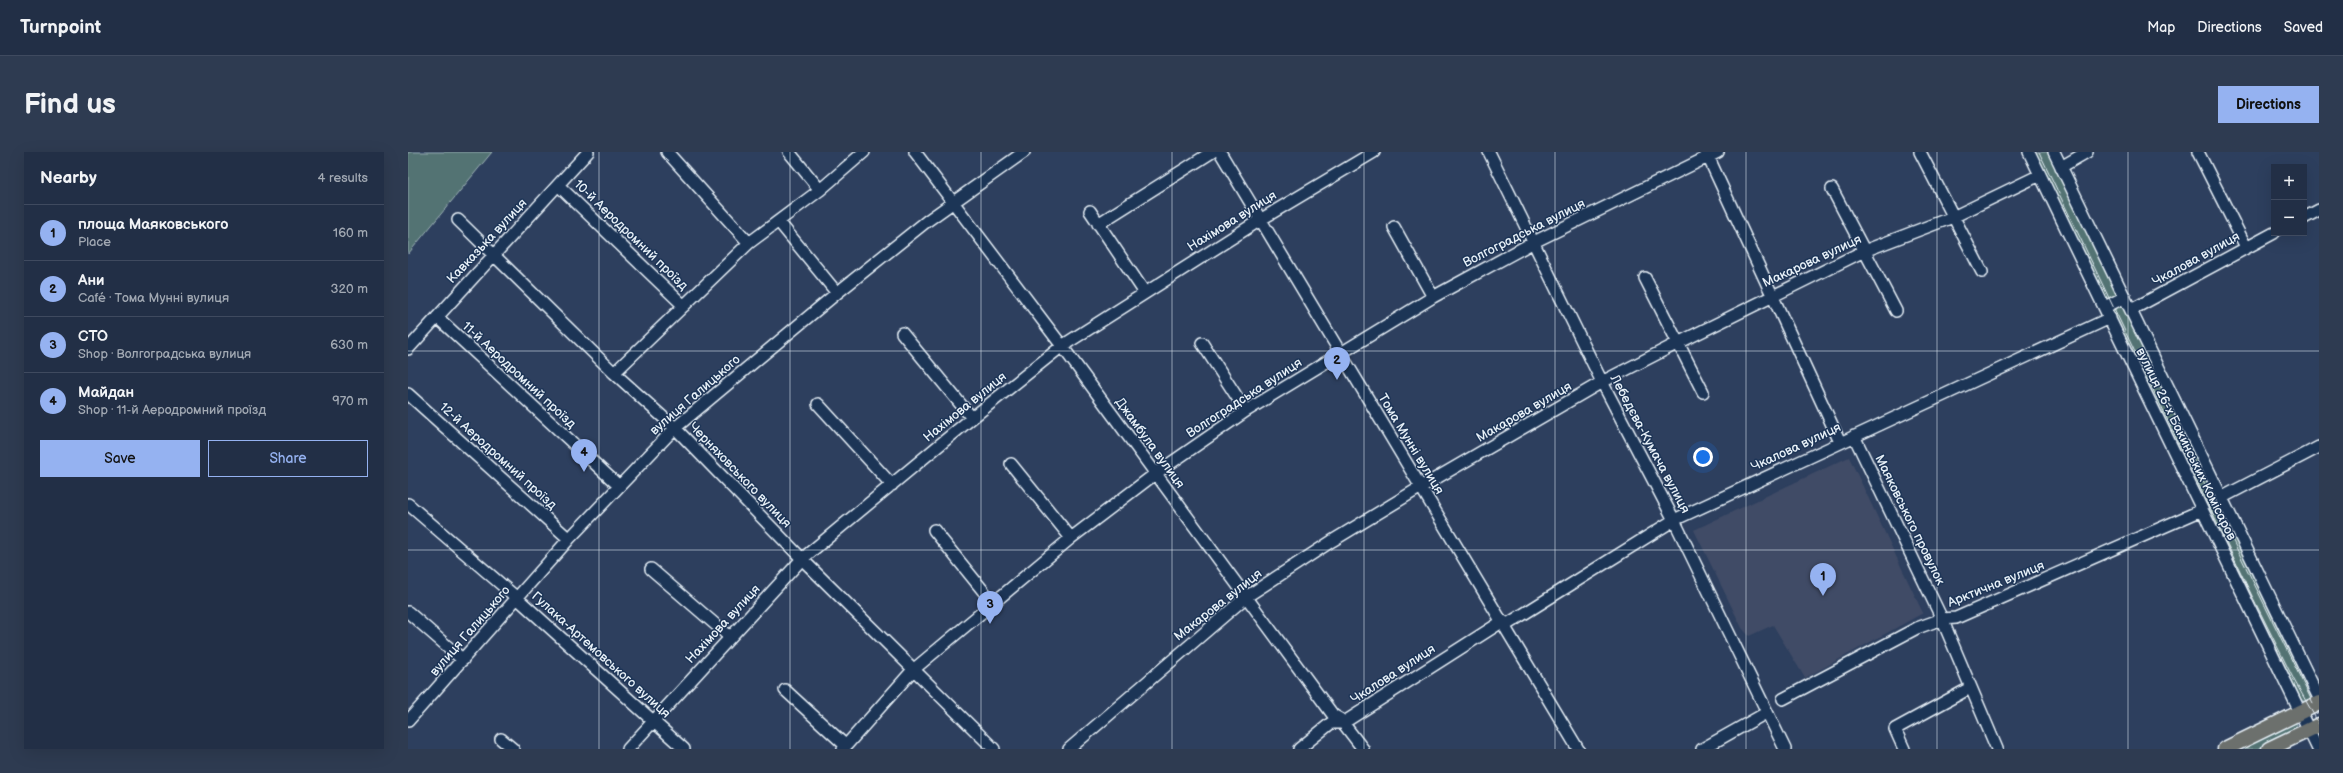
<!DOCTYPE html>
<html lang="en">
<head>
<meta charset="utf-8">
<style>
  body { margin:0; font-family:"Balsamiq Sans",sans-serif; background:#2e3b51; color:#f1f3f6 }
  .controls { position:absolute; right:12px; top:12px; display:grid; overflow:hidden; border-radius:0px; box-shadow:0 4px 16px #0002 }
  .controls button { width:36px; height:36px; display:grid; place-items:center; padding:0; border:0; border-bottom:1px solid #3f4a5f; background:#222f46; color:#f1f3f6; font:20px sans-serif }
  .you { position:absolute; left:1295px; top:305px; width:14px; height:14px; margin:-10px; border:3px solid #fff; border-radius:50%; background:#1a73e8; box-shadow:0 0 0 6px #1a73e833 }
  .badge { display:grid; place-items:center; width:26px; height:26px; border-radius:50%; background:#95b2f1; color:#111; font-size:13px; font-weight:700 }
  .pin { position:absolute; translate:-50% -33px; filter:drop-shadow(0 1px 2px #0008) }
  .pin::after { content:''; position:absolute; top:21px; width:14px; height:12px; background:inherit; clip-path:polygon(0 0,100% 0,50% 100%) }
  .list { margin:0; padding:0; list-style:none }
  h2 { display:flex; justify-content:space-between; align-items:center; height:52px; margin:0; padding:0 16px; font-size:17px }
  h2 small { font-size:13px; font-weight:400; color:#a2a9b3 }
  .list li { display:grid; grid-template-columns:26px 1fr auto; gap:12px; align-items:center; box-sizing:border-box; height:56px; padding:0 16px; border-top:1px solid #3f4a5f }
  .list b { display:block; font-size:15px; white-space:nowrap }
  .list p { margin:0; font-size:13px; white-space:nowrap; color:#a2a9b3 }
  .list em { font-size:13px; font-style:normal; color:#a2a9b3 }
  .actions { display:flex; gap:8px; padding:12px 16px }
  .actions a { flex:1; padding:9px 0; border:1px solid #95b2f1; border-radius:0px; text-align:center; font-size:14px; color:#95b2f1 }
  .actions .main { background:#95b2f1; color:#111 }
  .map { position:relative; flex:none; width:1911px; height:597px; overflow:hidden; border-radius:0px }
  header { display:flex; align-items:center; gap:24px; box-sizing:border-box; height:56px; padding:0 20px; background:#222f46; border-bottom:1px solid #3f4a5f }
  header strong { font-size:19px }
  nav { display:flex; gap:22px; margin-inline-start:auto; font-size:14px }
  .intro { display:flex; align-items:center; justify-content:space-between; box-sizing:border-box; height:96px; padding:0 24px }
  h1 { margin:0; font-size:28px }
  .button { padding:10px 18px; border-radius:0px; background:#95b2f1; color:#111; font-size:14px; font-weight:700 }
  main { display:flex; gap:24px; padding:0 24px }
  aside { flex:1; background:#222f46; border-radius:0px; box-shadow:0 4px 16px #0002 }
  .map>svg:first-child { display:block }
  .built { fill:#404b66 }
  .green { fill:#537373; stroke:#9eb2b6 }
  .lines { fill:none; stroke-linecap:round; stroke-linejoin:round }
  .minor-casing { stroke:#e8f1f8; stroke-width:14 }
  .major-casing { stroke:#e8f1f8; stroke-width:17 }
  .minor { stroke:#1d3557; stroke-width:11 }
  .major { stroke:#6c706d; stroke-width:14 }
  .tram { stroke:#e8f1f8; stroke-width:1 }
  .grid { fill:none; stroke:#e8f1f8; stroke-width:1; stroke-opacity:0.55 }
  .labels { text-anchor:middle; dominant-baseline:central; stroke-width:3; stroke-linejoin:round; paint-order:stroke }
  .street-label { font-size:13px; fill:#e8f1f8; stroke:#1d3557 }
</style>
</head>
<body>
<header>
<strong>Turnpoint</strong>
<nav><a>Map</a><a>Directions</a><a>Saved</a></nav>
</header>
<div class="intro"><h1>Find us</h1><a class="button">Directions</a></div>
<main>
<aside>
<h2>Nearby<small>4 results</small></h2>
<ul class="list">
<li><span class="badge">1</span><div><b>площа Маяковського</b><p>Place</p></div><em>160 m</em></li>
<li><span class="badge">2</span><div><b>Ани</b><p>Café · Тома Мунні вулиця</p></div><em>320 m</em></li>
<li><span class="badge">3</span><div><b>СТО</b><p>Shop · Волгоградська вулиця</p></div><em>630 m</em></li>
<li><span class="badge">4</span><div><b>Майдан</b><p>Shop · 11-й Аеродромний проїзд</p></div><em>970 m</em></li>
</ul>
<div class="actions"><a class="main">Save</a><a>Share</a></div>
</aside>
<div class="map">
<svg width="1911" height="597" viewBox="0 0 1911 597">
  <rect width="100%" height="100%" fill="#2d3f5e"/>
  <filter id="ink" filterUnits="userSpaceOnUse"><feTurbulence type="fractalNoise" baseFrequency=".025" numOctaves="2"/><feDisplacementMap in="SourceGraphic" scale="8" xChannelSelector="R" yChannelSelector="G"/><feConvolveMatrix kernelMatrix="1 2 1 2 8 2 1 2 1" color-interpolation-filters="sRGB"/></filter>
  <g filter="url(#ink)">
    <!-- built -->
    <path class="built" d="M1441,305L1515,461L1397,526L1365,473L1341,484L1334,476L1286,378Z"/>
    <!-- green -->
    <path class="green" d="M0,0H84L0,102Z
      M1627,0H1641L1709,143L1704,148H1699Z
      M1712,152L1718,157L1905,544V548L1899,552L1893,547L1705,161V156Z
      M1887,571L1889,572L1888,579L1850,597H1830Z"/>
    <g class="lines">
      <defs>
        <path id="minor" d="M259,0L341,91
          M381,0L412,38
          M507,0L654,194L925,563L932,567L955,597
          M812,0L1170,597
          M1081,0L1194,230L1266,368L1377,597
          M1298,0L1432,290
          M1512,0L1574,120
          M1621,0L1910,597
          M1646,0L1911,546
          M1790,0L1838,95
          M1653,15L1679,0
          M150,33L276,154
          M1424,37L1488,159
          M682,59L737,141
          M1896,66L1911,58
          M50,68L206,221L267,276L399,412L586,597
          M371,70L429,141
          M690,72L804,0
          M986,75L1025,145
          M1237,126L1295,240
          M1697,155L1717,145
          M1723,158L1866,81
          M29,165L211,334
          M494,181L564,266
          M794,191L838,259
          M0,197L180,0
          M206,221L341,91L412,38L456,0
          M0,242L161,387
          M410,252L484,333
          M1446,284L1534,467L1589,597
          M603,312L663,386
          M1813,346L1911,295
          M0,352L109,446L276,597
          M526,378L585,451
          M243,417L322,485
          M0,460L55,508
          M1098,473L1266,368L1702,166
          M377,538L438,594
          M1375,547L1509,476L1534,467L1548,466L1794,358
          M0,569L161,387L267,276L429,141L519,69L616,0
          M93,587L105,597
          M220,597L394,407L564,266L654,194L852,68L966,0
          M435,597L505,518L663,386L747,322L838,259L1025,145L1126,90L1310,0
          M661,597L838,445L924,389L1013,335L1194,230L1270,191L1456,99L1545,65L1632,23
          M891,597L923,571H935L1095,469
          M1294,597L1358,561
          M1496,597L1487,577L1562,536"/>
        <path id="major" d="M1817,597L1911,551
          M1861,597L1911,573"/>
      </defs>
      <!-- minor casing -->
      <use href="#minor" class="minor-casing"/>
      <!-- major casing -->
      <use href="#major" class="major-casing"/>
      <!-- minor -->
      <use href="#minor" class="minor"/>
      <!-- major -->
      <use href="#major" class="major"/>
      <!-- tram -->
      <path class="tram" d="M1631,0L1844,444L1886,528L1911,572
        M1783,304L1905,551"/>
    </g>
  </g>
  <!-- grid -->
  <path class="grid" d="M191,0V597M382,0V597M573,0V597M764,0V597M956,0V597M1147,0V597M1338,0V597M1529,0V597M1720,0V597M0,199H1911M0,398H1911"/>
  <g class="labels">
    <!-- street labels -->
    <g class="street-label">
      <text transform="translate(824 69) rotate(-32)">Нахімова вулиця</text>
      <text transform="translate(1116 81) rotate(-27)">Волгоградська вулиця</text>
      <text transform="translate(223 83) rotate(44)">10-й Аеродромний проїзд</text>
      <text transform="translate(79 89) rotate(-47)">Кавказька вулиця</text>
      <text transform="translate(1788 107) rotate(-29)">Чкалова вулиця</text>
      <text transform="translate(1404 109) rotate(-25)">Макарова вулиця</text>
      <text transform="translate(111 223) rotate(43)">11-й Аеродромний проїзд</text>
      <text transform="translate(287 243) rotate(-41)">вулиця Галицького</text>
      <text transform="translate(836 246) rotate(-33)">Волгоградська вулиця</text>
      <text transform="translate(557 255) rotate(-39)">Нахімова вулиця</text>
      <text transform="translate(1116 260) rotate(-30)">Макарова вулиця</text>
      <text transform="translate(742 291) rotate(54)">Джамбула вулиця</text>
      <text transform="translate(1003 292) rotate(59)">Тома Мунні вулиця</text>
      <text transform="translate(1242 292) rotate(62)">Лебедєва-Кумача вулиця</text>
      <text transform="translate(1778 292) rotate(64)">вулиця 26-х Бакинських Комісаров</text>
      <text transform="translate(1388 295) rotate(-25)">Чкалова вулиця</text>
      <text transform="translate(90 304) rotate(42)">12-й Аеродромний проїзд</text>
      <text transform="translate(332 323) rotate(46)">Черняховського вулиця</text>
      <text transform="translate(1502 368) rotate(64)">Маяковського провулок</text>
      <text transform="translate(1588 432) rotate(-22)">Арктична вулиця</text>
      <text transform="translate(810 453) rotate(-38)">Макарова вулиця</text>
      <text transform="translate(315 472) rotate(-47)">Нахімова вулиця</text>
      <text transform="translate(62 479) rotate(-49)">вулиця Галицького</text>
      <text transform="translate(193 503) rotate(42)">Гулака-Артемовського вулиця</text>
      <text transform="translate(985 522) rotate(-33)">Чкалова вулиця</text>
    </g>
  </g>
</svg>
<div class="controls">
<button>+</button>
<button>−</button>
</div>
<div class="you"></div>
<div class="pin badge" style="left:1415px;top:444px">1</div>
<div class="pin badge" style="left:929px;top:228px">2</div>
<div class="pin badge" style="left:582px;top:472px">3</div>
<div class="pin badge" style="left:176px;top:320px">4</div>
</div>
</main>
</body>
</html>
